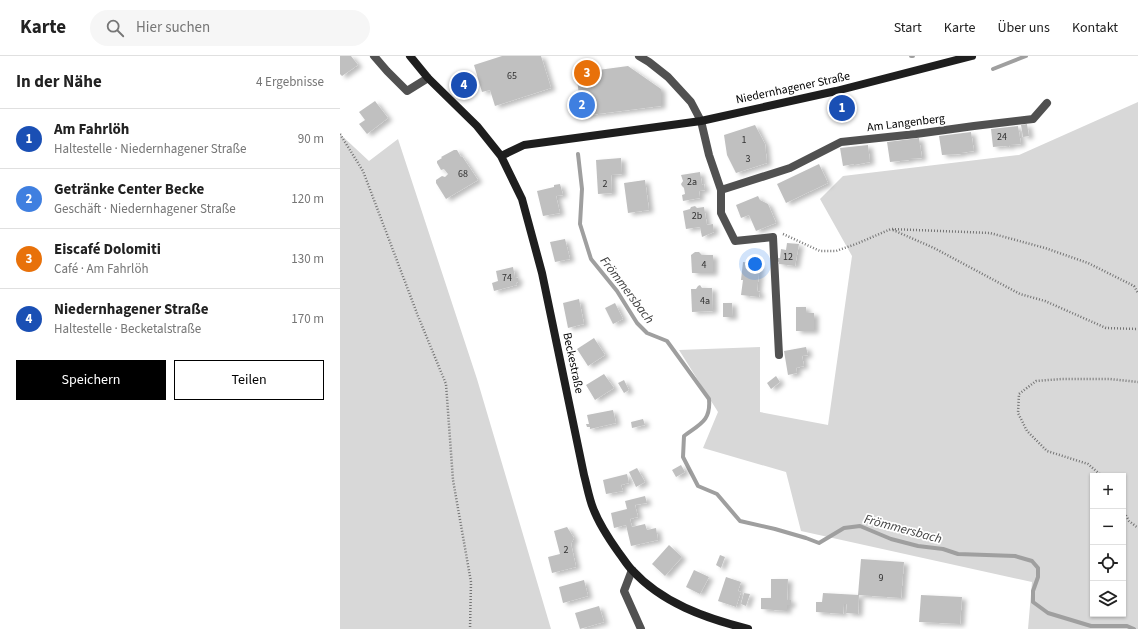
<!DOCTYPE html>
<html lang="de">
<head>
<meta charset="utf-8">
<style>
  body { margin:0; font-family:"Source Sans 3",sans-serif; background:#f6f6f6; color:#222 }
  .controls { position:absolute; right:12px; bottom:12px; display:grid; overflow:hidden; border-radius:0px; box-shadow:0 1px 3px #0004 }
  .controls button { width:36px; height:36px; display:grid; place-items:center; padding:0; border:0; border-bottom:1px solid #e0e0e0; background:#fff; color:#222; font:20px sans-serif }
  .you { position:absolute; left:415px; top:208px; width:14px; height:14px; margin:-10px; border:3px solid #fff; border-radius:50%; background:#1a73e8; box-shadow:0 0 0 6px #1a73e833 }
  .badge { display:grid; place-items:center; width:26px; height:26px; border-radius:50%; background:#000; color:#fff; font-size:13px; font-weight:700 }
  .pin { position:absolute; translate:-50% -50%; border:2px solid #fff; box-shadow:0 1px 4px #0006 }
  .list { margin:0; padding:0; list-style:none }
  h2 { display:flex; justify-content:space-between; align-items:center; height:52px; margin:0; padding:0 16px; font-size:17px }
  h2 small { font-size:13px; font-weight:400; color:#767676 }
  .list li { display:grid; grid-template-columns:26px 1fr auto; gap:12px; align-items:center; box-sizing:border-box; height:60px; padding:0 16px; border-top:1px solid #e0e0e0 }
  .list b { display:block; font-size:15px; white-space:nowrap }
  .list p { margin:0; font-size:13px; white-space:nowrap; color:#767676 }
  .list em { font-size:13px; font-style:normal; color:#767676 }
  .actions { display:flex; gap:8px; padding:12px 16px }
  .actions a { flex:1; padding:9px 0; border:1px solid #000; border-radius:0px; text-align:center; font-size:14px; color:#000 }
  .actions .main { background:#000; color:#fff }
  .icon { flex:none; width:22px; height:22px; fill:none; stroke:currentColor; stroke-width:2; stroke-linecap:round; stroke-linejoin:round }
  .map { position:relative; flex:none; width:798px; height:573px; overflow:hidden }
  header { display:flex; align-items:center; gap:24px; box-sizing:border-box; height:56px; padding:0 20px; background:#fff; border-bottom:1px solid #e0e0e0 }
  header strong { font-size:19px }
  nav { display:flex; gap:22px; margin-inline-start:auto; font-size:14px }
  .search { width:280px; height:36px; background:#f6f6f6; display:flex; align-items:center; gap:10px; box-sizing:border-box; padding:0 14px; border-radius:22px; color:#767676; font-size:15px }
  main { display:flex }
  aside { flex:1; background:#fff }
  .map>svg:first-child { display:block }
  .green { fill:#d8d8d8; fill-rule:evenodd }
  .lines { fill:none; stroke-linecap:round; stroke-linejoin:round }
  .stream { stroke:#9f9f9f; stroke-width:4 }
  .building { fill:#c0c0c0; filter:url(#shadow) }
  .path { stroke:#737373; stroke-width:2.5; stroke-dasharray:1 2; stroke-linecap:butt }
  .minor { stroke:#515151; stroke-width:8 }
  .secondary { stroke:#1e1e1e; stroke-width:8 }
  .labels { text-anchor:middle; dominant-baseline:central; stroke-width:3.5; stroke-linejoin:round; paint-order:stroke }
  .number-label { font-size:10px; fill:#303030 }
  .street-label { font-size:12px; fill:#000; stroke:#fff }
  .water-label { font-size:13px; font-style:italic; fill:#404040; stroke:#fff }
</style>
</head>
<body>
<header>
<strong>Karte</strong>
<div class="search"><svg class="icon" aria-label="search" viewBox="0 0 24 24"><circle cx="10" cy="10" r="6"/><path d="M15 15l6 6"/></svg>Hier suchen</div>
<nav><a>Start</a><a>Karte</a><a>Über uns</a><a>Kontakt</a></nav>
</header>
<main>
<aside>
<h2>In der Nähe<small>4 Ergebnisse</small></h2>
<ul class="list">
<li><span class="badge" style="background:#1a4fb4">1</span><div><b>Am Fahrlöh</b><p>Haltestelle · Niedernhagener Straße</p></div><em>90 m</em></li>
<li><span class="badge" style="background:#3f7fe0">2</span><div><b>Getränke Center Becke</b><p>Geschäft · Niedernhagener Straße</p></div><em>120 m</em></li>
<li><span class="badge" style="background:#e8710a">3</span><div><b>Eiscafé Dolomiti</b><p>Café · Am Fahrlöh</p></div><em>130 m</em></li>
<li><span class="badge" style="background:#1a4fb4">4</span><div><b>Niedernhagener Straße</b><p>Haltestelle · Becketalstraße</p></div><em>170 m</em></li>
</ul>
<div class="actions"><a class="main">Speichern</a><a>Teilen</a></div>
</aside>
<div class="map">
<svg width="798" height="573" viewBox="0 0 798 573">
  <defs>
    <filter id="shadow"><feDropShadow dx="4.5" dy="2.5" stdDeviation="2" flood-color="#0004"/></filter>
  </defs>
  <rect width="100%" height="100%" fill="#fff"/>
  <!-- green -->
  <path class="green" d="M798,46V573H688L692,526L461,475L446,416L363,392L378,356L339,294L420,291V356L488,369L512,200L480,143L503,120L679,99ZM753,420H783V558H753Z
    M0,78L29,105L58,83L137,323L211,573H0Z"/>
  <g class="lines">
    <!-- stream -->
    <path class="stream" d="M571,0H573
      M653,13L686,0
      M238,98L242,133L240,168L251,203L277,235L297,267L307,277L327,285L369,343C371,365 360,368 344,380L343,401L358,430L377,438L400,465L435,473L466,482L479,487L504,472L520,470L551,483L578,490L603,493L618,498L675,500L692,505L698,512V521L693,535V546L708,557L751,570H787L794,573"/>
  </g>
  <!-- building -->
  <path class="building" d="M0,0H11L18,9L2,20L0,18Z
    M162,0H201L211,32L155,50L150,34L142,36L134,9Z
    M288,10L321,33V50L242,60L236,17Z
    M35,45L48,62L27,78L19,68L25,64L19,56Z
    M687,68L689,80L683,81L681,69Z
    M415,69L425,88L427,107L396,117L387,99L384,79Z
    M678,70L681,88L670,89L669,91L664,90L653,91L651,73Z
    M631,76L634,95L621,97V98L602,99L599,80Z
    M579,82L582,102L569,103V104L550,106L547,86Z
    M528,89L530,106L514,109V108L503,110L500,92Z
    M114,94H117L121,101L122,100L138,124L106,143L96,127V124L102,120L105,121L108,118L104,113L101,114L97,107V105L102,102L101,101Z
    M281,102L282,118L271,119L272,137L258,138L256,104Z
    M479,108L488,127L446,147L437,128Z
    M360,116L362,129L364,128L365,134L359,135L360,142L343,145L342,139L345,138L344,132L342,130L341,128L343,125L341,119Z
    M305,124L309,154L288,157L284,127Z
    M220,128L223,139L216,140L220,157L203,160L197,135L214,131V129Z
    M418,140L420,144L428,148L436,167L416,175L409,159L401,162L396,149Z
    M355,150L357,152L364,151L367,169L373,168L374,176L362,181L360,171L346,173L343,155L350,153L351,151Z
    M225,183L230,203L215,206L210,186Z
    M447,187L459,188L455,210L439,208V206L437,205V202H440L441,193L446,194Z
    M355,196H359L362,199H373V217H352L351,199Z
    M403,206L420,208L417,235L420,236L419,241L401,239L403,224H401Z
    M173,211L175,221L178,222V226L176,227L177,229L154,235L152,227L158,225L156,215Z
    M360,229L362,232H372L373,255L352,256L351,233H356L358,230Z
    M239,243L244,268L228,272L223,247Z
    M275,247L283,263L273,268L265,252Z
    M383,247H392L393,261H383Z
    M456,251H466V257H474V275H456Z
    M254,282L265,299L248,310L237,293Z
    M466,291L468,299L462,300L464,310L456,312L457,317L448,319L444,295Z
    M264,318L274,332L255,344L246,329Z
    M436,320L440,326L431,333L427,327Z
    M284,324L289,334L284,337L278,327Z
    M273,354L276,367L250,373V371H247L246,368H249L247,359Z
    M303,363L305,369L292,372L291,366Z
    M341,409L345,416L336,421L332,414Z
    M297,412L305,426L296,431L289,416Z
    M287,418L289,427L281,429L283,435L266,438L263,424Z
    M305,440L307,447L295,449L298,461L290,463L292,471L305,468L307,474L316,472L318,484L291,490L286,469L274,472L271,457L287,453L285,445Z
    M227,471L234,482L231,488L236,511L212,517L208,501L220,498L214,475Z
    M329,489L342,501L325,520L312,508Z
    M380,499L385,501L381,512L376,509Z
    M521,503L564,506L561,542L518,539Z
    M354,514L369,521L360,538L346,531Z
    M386,521L401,526L398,535L401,536L396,551L378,545Z
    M431,523H448L447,544H451V549H447V555L421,553V542H431Z
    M244,524L248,540L223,547L219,531Z
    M404,537L410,538L406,550L401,548Z
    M483,537L519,539L518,558L506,557L507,548H504L503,558L476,556V546H482Z
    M581,539L622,541L620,568L579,566Z
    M259,550L264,566L240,573L235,557Z"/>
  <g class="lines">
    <!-- path -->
    <path class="path" d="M0,78L23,115L78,260L106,328L113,424L131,526L130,573
      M553,174L594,192L680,238L705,245L766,272L798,273
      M443,178L480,195H496L516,188L551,173L650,177L705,192L748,207L794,230L798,237
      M762,420L748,408L707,395L687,375L678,357L679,338L696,325L722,323H770L798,326
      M783,454L789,465L798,472"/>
    <!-- minor -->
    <path class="minor" d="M34,0L47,15L67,35L88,22
      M299,0L309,6L328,21L351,46L361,65L369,99L381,134V157L395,185L433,181L439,299
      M381,134L450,112L501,86L576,78L634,70L693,63L707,47
      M292,514L284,535L301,573"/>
    <!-- secondary -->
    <path class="secondary" d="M70,0L88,22L137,70L161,100L182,143L202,217L244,419C247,430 249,442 253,452C259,468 269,483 279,497C283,502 287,509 292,514C322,547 365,562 408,573
      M161,100L184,89L361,65L496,35L632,0"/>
  </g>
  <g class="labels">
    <!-- number labels -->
    <g class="number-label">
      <text x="172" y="20">65</text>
      <text x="662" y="81">24</text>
      <text x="404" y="84">1</text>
      <text x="408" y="103">3</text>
      <text x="123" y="118">68</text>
      <text x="352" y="126">2a</text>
      <text x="265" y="128">2</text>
      <text x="357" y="160">2b</text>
      <text x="448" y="201">12</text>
      <text x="364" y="209">4</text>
      <text x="167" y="222">74</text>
      <text x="365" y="245">4a</text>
      <text x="226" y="494">2</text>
      <text x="541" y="522">9</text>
    </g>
    <!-- street labels -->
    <g class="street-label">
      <text transform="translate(453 32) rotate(-12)">Niedernhagener Straße</text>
      <text transform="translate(566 67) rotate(-7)">Am Langenberg</text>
      <text transform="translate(233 307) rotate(78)">Beckestraße</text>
    </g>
    <!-- water labels -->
    <g class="water-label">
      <text transform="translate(287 234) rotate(53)">Frömmersbach</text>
      <text transform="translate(563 473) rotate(15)">Frömmersbach</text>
    </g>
  </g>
</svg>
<div class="controls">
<button>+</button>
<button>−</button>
<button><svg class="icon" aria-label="locate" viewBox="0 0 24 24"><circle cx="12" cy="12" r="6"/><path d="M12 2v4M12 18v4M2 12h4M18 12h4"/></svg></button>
<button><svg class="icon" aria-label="layers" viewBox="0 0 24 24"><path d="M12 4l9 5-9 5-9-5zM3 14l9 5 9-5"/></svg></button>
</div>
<div class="you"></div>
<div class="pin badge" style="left:502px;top:52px;background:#1a4fb4">1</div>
<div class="pin badge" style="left:242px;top:49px;background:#3f7fe0">2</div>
<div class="pin badge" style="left:247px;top:17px;background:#e8710a">3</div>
<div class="pin badge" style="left:124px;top:29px;background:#1a4fb4">4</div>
</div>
</main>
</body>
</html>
